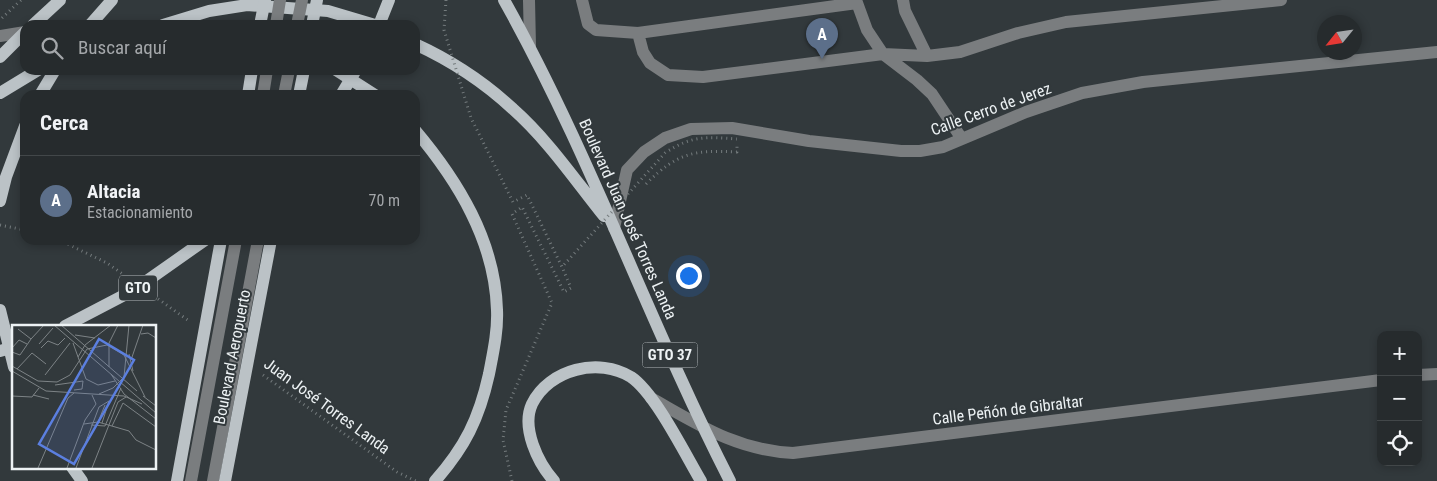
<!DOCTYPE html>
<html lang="es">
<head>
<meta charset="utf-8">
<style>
  body { margin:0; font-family:"Roboto Condensed",sans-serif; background:#2e3335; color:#f1f3f6 }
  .controls { position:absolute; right:15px; bottom:15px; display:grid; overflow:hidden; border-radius:10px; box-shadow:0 2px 8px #0003 }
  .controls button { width:45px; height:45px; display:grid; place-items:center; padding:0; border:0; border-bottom:1px solid #424749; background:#262b2d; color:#f1f3f6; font:25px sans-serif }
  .compass { position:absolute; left:1317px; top:15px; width:45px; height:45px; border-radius:50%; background:#262b2d; box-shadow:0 2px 8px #0003; rotate:240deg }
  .you { position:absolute; left:688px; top:275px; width:18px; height:18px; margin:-12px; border:4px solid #fff; border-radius:50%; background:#1a73e8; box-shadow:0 0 0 8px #1a73e833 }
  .badge { display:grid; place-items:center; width:32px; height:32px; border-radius:50%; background:#f59b99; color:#fff; font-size:16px; font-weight:700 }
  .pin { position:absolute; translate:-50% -41px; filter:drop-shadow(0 1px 2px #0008) }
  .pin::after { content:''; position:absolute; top:26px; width:18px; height:15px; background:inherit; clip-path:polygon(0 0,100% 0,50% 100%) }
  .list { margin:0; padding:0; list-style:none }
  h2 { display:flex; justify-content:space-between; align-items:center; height:65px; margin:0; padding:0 20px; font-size:21px }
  h2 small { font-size:16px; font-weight:400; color:#a4a7aa }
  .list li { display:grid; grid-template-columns:32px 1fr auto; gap:15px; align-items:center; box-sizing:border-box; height:90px; padding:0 20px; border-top:1px solid #424749 }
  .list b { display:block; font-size:19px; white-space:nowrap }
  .list p { margin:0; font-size:16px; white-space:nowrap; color:#a4a7aa }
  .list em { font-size:16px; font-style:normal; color:#a4a7aa }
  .icon { flex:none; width:28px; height:28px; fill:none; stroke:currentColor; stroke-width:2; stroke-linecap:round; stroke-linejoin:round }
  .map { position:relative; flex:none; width:1437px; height:481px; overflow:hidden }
  .search { position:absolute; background:#262b2d; box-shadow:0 2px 8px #0003; left:20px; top:20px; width:400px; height:55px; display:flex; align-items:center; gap:12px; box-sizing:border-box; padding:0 18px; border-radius:15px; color:#a4a7aa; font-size:19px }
  .panel { position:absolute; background:#262b2d; box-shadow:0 2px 8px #0003; left:20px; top:90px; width:400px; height:155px; border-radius:15px }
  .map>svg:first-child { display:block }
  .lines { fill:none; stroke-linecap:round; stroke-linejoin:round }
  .path { stroke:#747b7d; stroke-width:3; stroke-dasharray:1 4; stroke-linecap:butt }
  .minor { stroke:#7a7d7f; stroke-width:12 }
  .major { stroke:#bbc2c6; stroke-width:12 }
  .path-bridge { stroke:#747b7d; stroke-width:3; stroke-dasharray:1 4; stroke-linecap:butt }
  .minor-bridge { stroke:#7a7d7f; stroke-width:12 }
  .major-bridge { stroke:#bbc2c6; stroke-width:12 }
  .labels { text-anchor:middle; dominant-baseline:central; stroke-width:4; stroke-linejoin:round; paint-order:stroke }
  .shield { fill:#32393c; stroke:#b5babd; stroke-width:1 }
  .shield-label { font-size:15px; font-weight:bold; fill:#edf2f4 }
  .street-label { font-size:16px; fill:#edf2f4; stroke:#32393c }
  .inset-road { fill:none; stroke:#7d8386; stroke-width:1 }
  .view { fill:#5b7fe0; fill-opacity:0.15; stroke:#5b7fe0; stroke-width:2.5 }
  .inset-edge { fill:none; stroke:#edf2f4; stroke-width:2.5 }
</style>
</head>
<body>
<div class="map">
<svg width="1437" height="481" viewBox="0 0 1437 481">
  <rect width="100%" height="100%" fill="#32393c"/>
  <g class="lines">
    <!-- path -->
    <path class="path" d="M2,18L21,0
      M646,184C678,152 694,150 737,152V145
      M0,225L25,230
      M59,240L107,263L124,275
      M154,296L189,321
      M263,375L397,472L416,481
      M512,481L503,440L506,410L552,303L512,214L522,207L564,292L571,288L562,267"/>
    <!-- minor -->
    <path class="minor" d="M529,0L530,46
      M582,0L588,24L596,30L638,33L857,3
      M856,0L867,30L883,54L917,80L932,94L962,139
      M903,0L905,11L927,56
      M638,33L643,52L650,63L668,75L703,77L883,54L927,56L960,52L1018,33L1066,22L1281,0
      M0,36L25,32
      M263,95L267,70
      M284,95L289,70
      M614,228L627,170L644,152L665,138L691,129L732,128L809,141L901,151H920L943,147L1026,112L1082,93L1143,82L1437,52
      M1418,375L1437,374
      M651,398C699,425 736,450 793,453L1381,380"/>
    <!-- major -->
    <path class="major" d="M504,0C591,155 649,323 730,481
      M33,25L60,0
      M90,25L112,0
      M163,25L209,11L247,5L328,11L375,25
      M379,25L389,0
      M415,44C450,60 485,83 513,109C548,140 575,180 604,216
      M0,57L25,32
      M336,70L375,95
      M0,93L38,70
      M40,95L55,70
      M248,95L252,70
      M299,95L304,70
      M415,130C458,181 495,241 497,310C498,331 493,353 489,374C479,419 465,447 435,481
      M0,201L6,177L25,126
      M0,310L14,367
      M72,467L82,481
      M554,481C538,463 521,428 532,404C549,369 599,357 631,377C655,393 685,454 701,481"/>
    <!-- path-bridge -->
    <path class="path-bridge" d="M446,0L444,30L471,118L513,202L527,195L562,267L665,153C692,135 706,137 737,139"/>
    <!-- minor-bridge -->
    <path class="minor-bridge" d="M276,25L280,0
      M297,25L302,0
      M191,481L236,240
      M213,481L258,240"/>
    <!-- major-bridge -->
    <path class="major-bridge" d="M260,25L265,0
      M312,25L317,0
      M341,95L356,70
      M65,326L134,290L205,240
      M0,351L14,347
      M177,481L221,240
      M225,481L271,240"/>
  </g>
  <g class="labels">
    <!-- shield labels -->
    <g class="shield">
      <rect x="119" y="275.5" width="38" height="25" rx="4"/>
      <rect x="642.5" y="342.5" width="55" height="25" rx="4"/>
    </g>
    <g class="shield-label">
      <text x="138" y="288">GTO</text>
      <text x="670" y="355">GTO 37</text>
    </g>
    <!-- street labels -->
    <g class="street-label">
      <text transform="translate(991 109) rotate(-20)">Calle Cerro de Jerez</text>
      <text transform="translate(628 219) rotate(66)">Boulevard Juan José Torres Landa</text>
      <text transform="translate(232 357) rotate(-79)">Boulevard Aeropuerto</text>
      <text transform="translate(327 406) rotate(36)">Juan José Torres Landa</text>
      <text transform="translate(1008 410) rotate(-7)">Calle Peñón de Gibraltar</text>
    </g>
  </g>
  <!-- overview -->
  <g transform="translate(12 325)">
    <rect width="144" height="144" fill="#32393c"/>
    <path class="inset-road" d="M42,0L144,88M49,0L125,66M6,4L19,14L32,0M129,9L136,8L144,13M63,10L83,13M61,18L74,54L86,60L103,56M27,19L41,3M0,23L7,15L15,19M29,23L36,16L46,20L53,13M0,27L8,30L19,14M117,29L121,46M66,32L73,20L99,0M119,35L131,0M0,41L26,56L45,57L58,50L75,24L95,20L112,30L133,72M97,42V18L106,0M5,44L20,28L34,39M0,46L34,66L112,71L130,79M99,49L112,69L144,94M33,50L58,18M43,60L71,56L70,64L62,65M87,69L101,63L112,52L117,0M21,70L37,74M0,71L20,72L27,63M131,71L144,81M86,97L93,80M72,99L86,97L117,106L124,115L144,125M79,100L93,101L109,63M100,101L111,78L144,102M26,143L56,73L62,68M55,143L73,95L84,79L80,70M64,143L87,82L97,76L90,98M80,143L106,77L114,72"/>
    <path class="view" d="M87,14L122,35L62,139L27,119Z"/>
    <rect width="144" height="144" class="inset-edge"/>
  </g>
</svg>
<div class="controls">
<button>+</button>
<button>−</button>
<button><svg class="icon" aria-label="locate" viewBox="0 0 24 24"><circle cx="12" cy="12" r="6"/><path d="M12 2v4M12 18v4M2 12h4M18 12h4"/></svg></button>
</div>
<svg class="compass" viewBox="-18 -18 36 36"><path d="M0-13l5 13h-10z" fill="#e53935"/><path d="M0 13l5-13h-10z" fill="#a4a7aa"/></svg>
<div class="you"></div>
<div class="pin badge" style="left:822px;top:59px;background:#5c6f8a">A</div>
<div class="search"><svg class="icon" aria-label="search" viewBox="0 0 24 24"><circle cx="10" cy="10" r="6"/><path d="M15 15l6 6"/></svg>Buscar aquí</div>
<section class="panel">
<h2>Cerca<small></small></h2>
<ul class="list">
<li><span class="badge" style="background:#5c6f8a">A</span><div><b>Altacia</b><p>Estacionamiento</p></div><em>70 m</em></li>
</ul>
</section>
</div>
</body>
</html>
